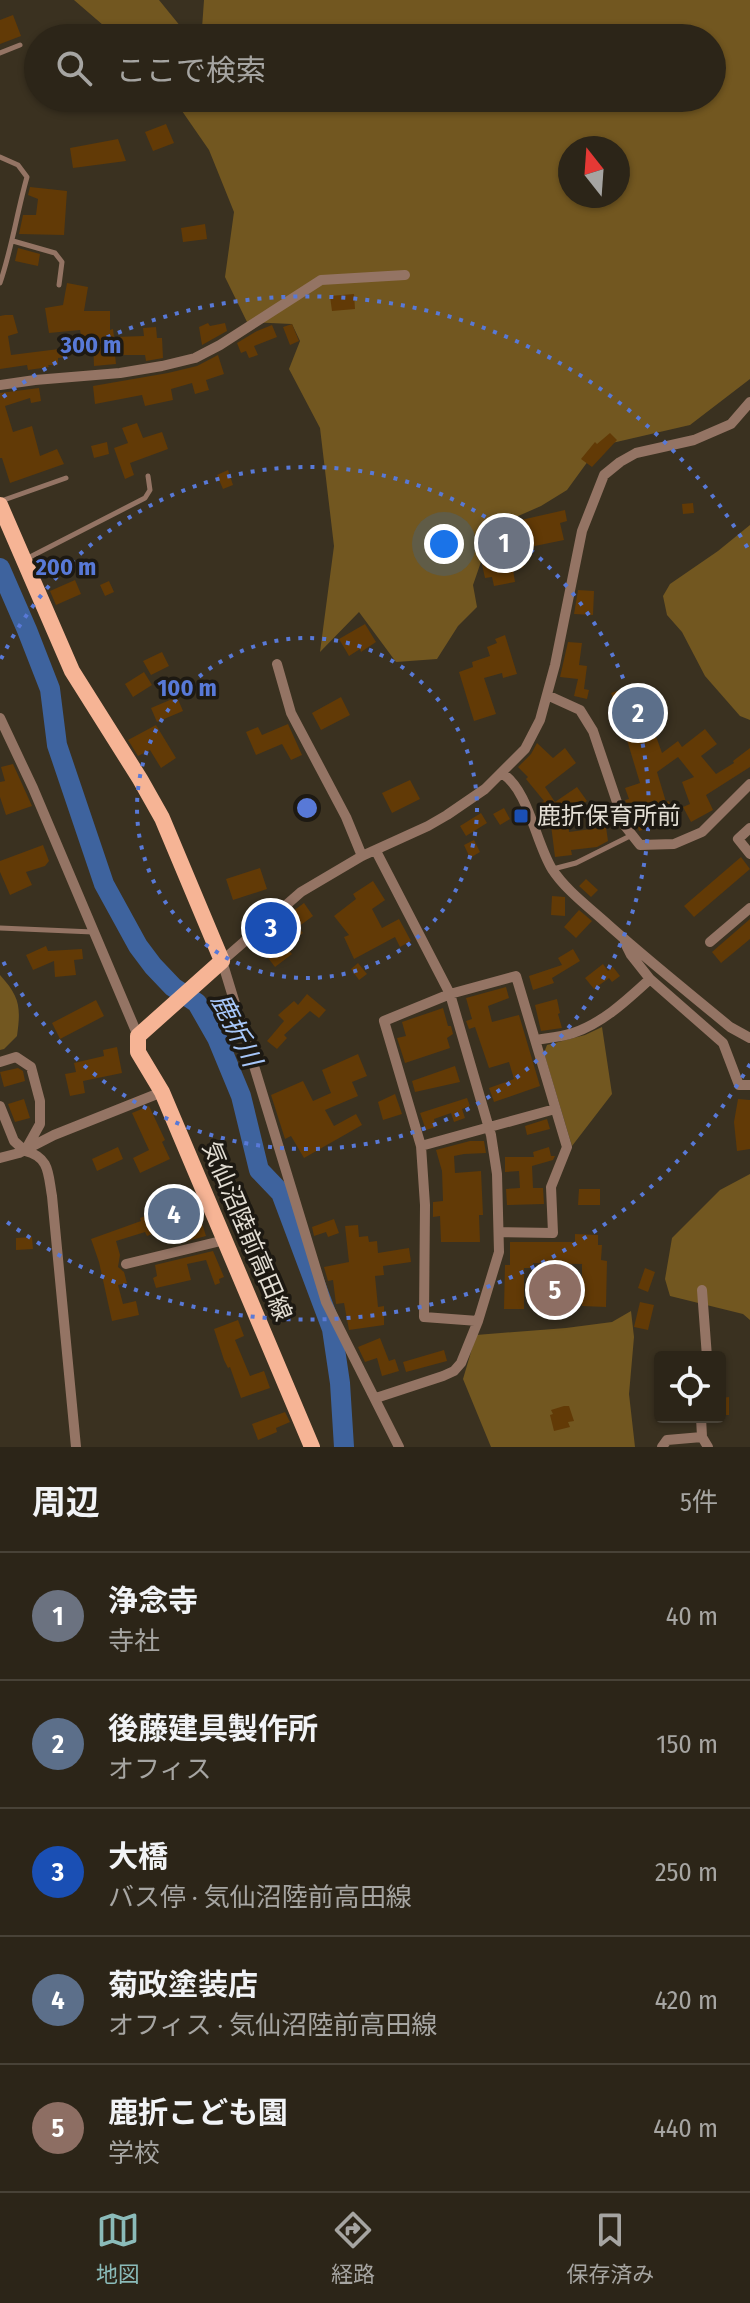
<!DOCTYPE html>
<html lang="ja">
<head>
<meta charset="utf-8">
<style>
  body { margin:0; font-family:"Fira Sans Condensed","Noto Sans JP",sans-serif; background:#342d21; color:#f1f3f6 }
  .controls { position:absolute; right:24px; bottom:24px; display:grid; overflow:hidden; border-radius:8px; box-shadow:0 2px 6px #0004 }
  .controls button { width:72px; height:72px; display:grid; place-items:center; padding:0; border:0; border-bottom:2px solid #484237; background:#2c2518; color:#f1f3f6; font:40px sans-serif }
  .compass { position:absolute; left:558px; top:136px; width:72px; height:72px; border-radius:50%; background:#2c2518; box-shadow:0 2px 6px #0004; rotate:343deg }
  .you { position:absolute; left:444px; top:544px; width:28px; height:28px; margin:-20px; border:6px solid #fff; border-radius:50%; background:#1a73e8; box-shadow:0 0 0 12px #1a73e833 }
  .badge { display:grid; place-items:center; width:52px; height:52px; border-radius:50%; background:#8bbbb9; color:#fff; font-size:26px; font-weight:700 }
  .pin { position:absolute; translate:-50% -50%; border:4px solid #fff; box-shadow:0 2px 8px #0006 }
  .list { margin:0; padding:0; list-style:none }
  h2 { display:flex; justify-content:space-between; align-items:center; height:104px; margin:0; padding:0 32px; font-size:34px }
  h2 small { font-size:26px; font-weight:400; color:#a6a5a2 }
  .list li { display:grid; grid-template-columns:52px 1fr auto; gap:24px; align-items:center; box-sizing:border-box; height:128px; padding:0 32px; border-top:2px solid #484237 }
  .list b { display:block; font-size:30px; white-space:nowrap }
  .list p { margin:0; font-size:26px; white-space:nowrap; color:#a6a5a2 }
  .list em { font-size:26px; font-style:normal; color:#a6a5a2 }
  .icon { flex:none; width:44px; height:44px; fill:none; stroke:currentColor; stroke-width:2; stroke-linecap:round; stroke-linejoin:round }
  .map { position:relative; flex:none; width:750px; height:1447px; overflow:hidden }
  .search { position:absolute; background:#2c2518; box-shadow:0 2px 6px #0004; left:24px; right:24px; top:24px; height:88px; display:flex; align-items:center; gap:20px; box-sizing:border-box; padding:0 28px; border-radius:44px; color:#a6a5a2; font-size:30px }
  .sheet { height:744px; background:#2c2518 }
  nav { display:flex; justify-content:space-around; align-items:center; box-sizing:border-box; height:112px; border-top:2px solid #484237; background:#2c2518; font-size:22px; color:#a6a5a2 }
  nav a { display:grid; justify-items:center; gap:4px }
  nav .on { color:#8bbbb9 }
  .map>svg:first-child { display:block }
  .green { fill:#725720; fill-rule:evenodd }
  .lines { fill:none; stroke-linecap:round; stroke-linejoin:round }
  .river { stroke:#3e639e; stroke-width:20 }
  .building { fill:#623a06 }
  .lane { stroke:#947464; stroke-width:5 }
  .street { stroke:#947464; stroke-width:10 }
  .primary { stroke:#f6b495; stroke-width:16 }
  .ring { fill:none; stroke:#5879d7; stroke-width:4; stroke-dasharray:4 8 }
  .transit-dot { fill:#1a4fb4; stroke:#1d1912; stroke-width:3 }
  .labels { text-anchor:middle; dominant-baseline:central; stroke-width:7; stroke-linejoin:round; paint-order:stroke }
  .poi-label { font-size:24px; fill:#e3ded4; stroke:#1d1912; text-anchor:start }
  .street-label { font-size:24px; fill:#e3ded4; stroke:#1d1912 }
  .water-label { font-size:26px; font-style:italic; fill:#a7c7fa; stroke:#1d1912 }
  .centre { fill:#5879d7; stroke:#1d1912; stroke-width:4 }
  .ring-label { font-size:24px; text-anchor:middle; font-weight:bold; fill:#5879d7; stroke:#1d1912; stroke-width:7; stroke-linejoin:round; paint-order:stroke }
</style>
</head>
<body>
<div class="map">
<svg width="750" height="1447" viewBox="0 0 750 1447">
  <rect width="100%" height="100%" fill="#3a3120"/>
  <!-- green -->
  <path class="green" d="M74,0H159L181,27L202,28L204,0H750V379L690,425L599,446L567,490L541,506L493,527L473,585L477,607L458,626L437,659L396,662L359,612L320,652L334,546L320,428L289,369L300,341L292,324L247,322L225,277L234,212L209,150L173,98H712V38H118ZM570,148H618V196H570Z
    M750,525V720L740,716L705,676L682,632L667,615L663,596L670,584L718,551Z
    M0,975C20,997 21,1007 17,1036L4,1049L0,1050Z
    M602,1027L612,1094L572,1146L544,1053L547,1045L585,1035Z
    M750,1174V1320L743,1314L670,1296L665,1279L672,1238L720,1190Z
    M631,1311L634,1337L629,1394L635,1447H491L463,1379L476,1335L566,1328L612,1322Z"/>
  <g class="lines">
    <!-- river -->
    <path class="river" d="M0,568L27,630L50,689L57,745L104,884L138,946L153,966L173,987L197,1003L217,1038L241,1096L259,1170L281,1193L332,1329L340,1383L344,1447"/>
  </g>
  <!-- building -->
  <path class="building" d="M13,15L21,36L0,44V20Z
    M166,124L174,143L153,151L145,132Z
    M118,139L126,161L73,168L70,148Z
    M30,187L67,191L64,235L19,234L23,215H36L38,199L28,195Z
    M205,224L207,239L183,242L181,228Z
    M18,248L40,254L38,266L15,261Z
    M67,283L88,287L84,311H110V330L113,329L114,337L144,336L143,328L156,327L157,338H162L163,358L146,361L145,355H115L116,364L94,366L93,342L82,343L80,330L49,333L45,308L63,305Z
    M354,294L355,309L332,311L330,296Z
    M5,315H13L18,333L8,336L11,355L67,348V357L58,358V365H48L49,367L28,370L27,365L0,369V316Z
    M208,323L210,326L225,323L227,331L202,345L199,327Z
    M292,324L299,341L290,345L283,327Z
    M272,325L277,337L254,346L258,355L249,358L246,351L241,353L237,343L257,331Z
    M218,355L224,374L206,380L209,390L195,394L192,383L171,389L173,400L145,406L142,395L95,404L93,386L168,373L197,366Z
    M39,388L41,401L31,403L30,398L5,406L13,432L32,426L40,456L57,449L64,464L10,483L2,458H0V393Z
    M137,423L143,438L162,432L168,449L130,463L134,475L125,479L114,448L128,443L122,428Z
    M610,433L617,440L592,467L581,459L595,442L597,444Z
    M107,442L109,454L94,458L91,446Z
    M228,470L233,485L223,489L217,475Z
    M693,503L694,513L683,514L682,504Z
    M565,510L567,521L560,523L564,540L520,549L524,567L513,570L515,582L494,586L492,577L485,578L476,537L522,527L521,520Z
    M75,580L81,594L56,605L50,591Z
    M109,581L114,592L105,596L100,585Z
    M578,590L594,591L593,615L574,614Z
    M365,624L376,642L361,652L360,649L349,656L339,639Z
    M505,635L517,674L503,678L502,673L484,678L496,714L474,721L459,672L473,667L472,662L490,656L487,647L497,643L495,639Z
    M568,642L582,643L579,665L587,666L584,689L589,690L587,699L574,696L578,679L560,677Z
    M162,652L169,666L151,675L143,661Z
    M144,672L152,685L133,697L125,684Z
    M641,683L657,727L653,728L662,753L678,741L682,747L705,729L717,744L701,756L716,774L734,763L733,761L750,748V767L706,795L713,810L691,822L683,807L690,804L682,782L694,777L678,757L657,772L666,802L669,801L672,810L667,812L669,817L651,822L653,827L639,831L633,807L628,809L625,800L629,799L625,788L640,783L627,740L632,738L621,706L617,708L611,693Z
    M177,697L183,711L157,722L151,708Z
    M341,697L350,715L321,730L312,713Z
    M288,724L302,755L291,760L282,744L256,755L246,732L258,727L262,735Z
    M156,725L176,758L161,768L150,750L138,756L128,740Z
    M537,743L553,758L565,748L576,763L545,787L555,802L577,787L587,801L568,815L569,832L606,827L608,841L597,847L571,850L572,855L555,857L551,825L538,805L544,801L526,779L528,777L518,767L531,754Z
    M13,764L32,806L6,815L0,797V782L5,781L1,767Z
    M410,780L420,799L392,813L382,793Z
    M504,808L510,819L500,825L493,814Z
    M481,813L487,823L466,836L460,826Z
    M474,840L480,852L470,858L464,845Z
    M43,845L49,861L45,866L26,872L32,885L10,895L0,872V861Z
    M741,857L750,869L694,917L684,906Z
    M260,868L267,889L233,900L226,879Z
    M586,879L598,890L591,897L579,886Z
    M373,881L385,900L372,909L382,928L399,919L411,941L400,947L395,937L354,959L344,937L349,935L334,916L356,899L353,894Z
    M552,896L565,897V916L551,915Z
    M304,903L313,916L298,927L303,933L292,941L277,923Z
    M579,910L592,921L576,938L564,927Z
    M750,919V939L721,963L712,952Z
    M282,941L292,954L275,967L265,954Z
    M46,946L48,951L82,949L83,959L74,960L76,975L55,977L54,961L33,970L26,955Z
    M573,949L580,961L552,978L554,983L533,990L529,976L562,965L558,958Z
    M358,963L367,974L359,980L351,969Z
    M603,964L608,971L613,967L620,976L612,982L609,978L594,989L585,978Z
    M506,987L509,998L488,1006L492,1022L519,1015L540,1086L494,1102L489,1088L514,1079L509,1062L489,1068L475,1027L469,1029L466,1021L472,1019L466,998Z
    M307,994L326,1010L319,1018L310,1011L284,1035L287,1038L277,1049L267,1041L284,1021L278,1015L294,1001L298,1005Z
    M557,999L560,1013L558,1014L562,1028L541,1031L535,1005Z
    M96,1000L104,1016L60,1039L52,1023Z
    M443,1008L448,1026H451L453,1034L447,1038L450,1048L405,1063L397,1038L406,1036L402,1022Z
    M117,1047L122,1073L83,1081L85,1093L70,1096L65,1074L76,1072L74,1063L104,1056L103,1050Z
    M358,1054L367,1076L352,1082L358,1096L325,1110L334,1126L356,1114L362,1125L304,1158L291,1136L285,1139L271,1095L303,1081L313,1101L331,1093L322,1070Z
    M455,1066L460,1082L415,1092L412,1081Z
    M18,1068L23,1071L25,1081L4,1087L0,1072Z
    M395,1094L402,1114L383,1120L378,1102Z
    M467,1098L470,1106L462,1109L465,1118L454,1122L451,1113L434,1119L436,1127L426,1130L420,1113Z
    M24,1099L30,1118L15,1122L8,1104Z
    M738,1099L750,1100V1149L737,1151L734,1122Z
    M149,1106L165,1140L162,1142L170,1159L140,1173L133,1158L149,1150L132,1113Z
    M547,1119L550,1129L527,1135L525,1126Z
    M470,1141H484L486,1153L464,1154L454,1156L455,1173L481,1171L483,1215H479L480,1242H441L440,1216L433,1217V1202L443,1201L442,1171L436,1150Z
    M118,1147L123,1159L97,1171L92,1159Z
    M549,1147L551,1156H555L553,1160L532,1166L533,1188H543L544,1204L507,1205L506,1189L520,1188L519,1171L505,1172V1157H534L533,1152Z
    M579,1189H600V1205H578Z
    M187,1197L197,1224L202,1223L206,1236L180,1243L174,1226L147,1236L145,1232L116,1241L120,1255L118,1267L124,1272L127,1283L118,1285L123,1304L136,1301L139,1315L112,1321L99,1262L91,1239L141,1221L140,1218L164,1209L163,1206Z
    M334,1219L339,1233L328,1237L326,1232L314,1236L312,1227Z
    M358,1225L359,1237L368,1236L369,1242L377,1241L378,1253L409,1248L411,1262L383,1266L384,1275L375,1276L378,1307L384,1306V1325L349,1330L344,1303L336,1304L333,1280L328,1281L324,1267L349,1262L345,1226Z
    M575,1234L598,1235V1245H602L601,1260L607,1261L606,1307L582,1306V1264L533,1263V1268H524V1309H504L505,1265H510V1242H575Z
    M32,1237L33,1249L16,1250V1238Z
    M213,1251L224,1277L219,1279L220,1283L215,1285L206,1260L187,1264L191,1280L156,1288L153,1278L157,1276L155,1265Z
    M645,1268L655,1272L648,1292L638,1288Z
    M640,1302L654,1305L648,1330L634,1327Z
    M238,1320L244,1336L235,1340L250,1376L264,1371L270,1388L241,1398L230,1367L228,1368L224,1360L214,1329Z
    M380,1338L389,1361L395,1359L399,1371L382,1376L377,1358L365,1362L358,1347Z
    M444,1350L447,1361L406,1372L403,1362Z
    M729,1397V1415H720V1398Z
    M564,1406H569L574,1421L568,1422L570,1427L554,1431L550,1415L553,1414L551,1410Z
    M285,1412L290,1422L276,1428L277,1432L258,1440L252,1424Z"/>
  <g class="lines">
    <!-- lane -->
    <path class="lane" d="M0,53L20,45
      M0,157L18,165L27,177C17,212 12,248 0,283
      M13,241L55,253L62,262L59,285
      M1,501L66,478
      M28,558L145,498L150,490L148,476
      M553,869L576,863L632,835
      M0,928L93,932"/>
    <!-- street -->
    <path class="street" d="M0,385L35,380L120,373L162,366L195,358L220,345L321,280L405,275
      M277,664L291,713L346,817L362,856
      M547,695L580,710L593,731L625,826L640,845L674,844L702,832L750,784
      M0,718L33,788L138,1036
      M502,773C529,791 535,841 552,869C565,889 586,905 604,921C645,958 688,992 730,1027L750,1038
      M750,828L738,839L750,854
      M376,851L450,994L491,1135L497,1174L499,1252L478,1321L461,1363L454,1371L443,1376L376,1398
      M710,942L750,908
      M650,979L723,1043L739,1085H750
      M535,1040C547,1038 561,1037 573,1033C603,1023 627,1000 650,979L631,955L625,943
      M0,1062L16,1057L31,1067L40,1101V1124L25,1151L14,1141L0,1106
      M421,1146L555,1109
      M25,1151C50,1157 48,1174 52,1196L76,1447
      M0,1158L19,1153L54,1135L162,1092
      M126,1264L225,1240
      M702,1290L707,1357
      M478,1321L424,1317L425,1205L421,1146L384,1021L450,994L516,976L567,1147L551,1187L553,1233L499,1232
      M701,1417L702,1437
      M399,1447L326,1302L222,961L301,892L362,856L428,826L447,815L485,789L525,749L540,720L555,665L582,531L604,475L620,462L636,453L694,440L731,424L750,402
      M662,1447L667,1440L702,1437L708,1447"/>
    <!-- primary -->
    <path class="primary" d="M0,505L72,671L140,779L162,818L222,961L138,1036V1052L162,1092L312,1447"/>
  </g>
  <!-- distance rings -->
  <g class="ring">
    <circle cx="307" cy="808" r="170"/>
    <path d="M1 659A341 341 0 1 1 1 957"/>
    <path d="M750 1064A511 511 0 0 1 3 1219M3 397A511 511 0 0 1 750 552"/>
  </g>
  <!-- markers -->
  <rect class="transit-dot" x="513" y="808" width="16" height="16" rx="4"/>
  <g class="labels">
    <!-- poi labels -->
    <g class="poi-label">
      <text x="537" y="816">鹿折保育所前</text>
    </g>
    <!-- street labels -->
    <g class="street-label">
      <text transform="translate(247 1231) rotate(67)">気仙沼陸前高田線</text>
    </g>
    <!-- water labels -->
    <g class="water-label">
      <text transform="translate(236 1030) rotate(63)">鹿折川</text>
    </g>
  </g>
  <circle cx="307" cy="808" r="12" class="centre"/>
  <g class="ring-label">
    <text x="91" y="353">300 m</text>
    <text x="66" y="575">200 m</text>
    <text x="187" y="696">100 m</text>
  </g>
</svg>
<div class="controls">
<button><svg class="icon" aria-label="locate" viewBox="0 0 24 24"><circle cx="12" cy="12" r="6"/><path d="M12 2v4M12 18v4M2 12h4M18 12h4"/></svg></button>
</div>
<svg class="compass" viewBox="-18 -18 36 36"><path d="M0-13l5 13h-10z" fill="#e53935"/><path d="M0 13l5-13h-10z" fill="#a6a5a2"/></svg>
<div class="you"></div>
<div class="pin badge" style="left:504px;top:543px;background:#6b7280">1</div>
<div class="pin badge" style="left:638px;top:713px;background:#5c6f8a">2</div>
<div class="pin badge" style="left:271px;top:928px;background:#1a4fb4">3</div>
<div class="pin badge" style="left:174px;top:1214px;background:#5c6f8a">4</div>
<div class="pin badge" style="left:555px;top:1290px;background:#8d6e63">5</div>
<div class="search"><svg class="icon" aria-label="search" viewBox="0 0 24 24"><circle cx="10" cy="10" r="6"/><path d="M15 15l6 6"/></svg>ここで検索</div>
</div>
<section class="sheet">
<h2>周辺<small>5件</small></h2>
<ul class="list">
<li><span class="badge" style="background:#6b7280">1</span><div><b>浄念寺</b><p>寺社</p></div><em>40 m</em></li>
<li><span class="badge" style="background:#5c6f8a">2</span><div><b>後藤建具製作所</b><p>オフィス</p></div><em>150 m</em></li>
<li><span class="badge" style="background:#1a4fb4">3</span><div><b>大橋</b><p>バス停 · 気仙沼陸前高田線</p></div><em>250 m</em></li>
<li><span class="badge" style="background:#5c6f8a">4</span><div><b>菊政塗装店</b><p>オフィス · 気仙沼陸前高田線</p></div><em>420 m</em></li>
<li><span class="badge" style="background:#8d6e63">5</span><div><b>鹿折こども園</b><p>学校</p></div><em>440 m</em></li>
</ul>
</section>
<nav>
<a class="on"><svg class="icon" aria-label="map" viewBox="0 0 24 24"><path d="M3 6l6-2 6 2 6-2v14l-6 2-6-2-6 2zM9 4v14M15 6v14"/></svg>地図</a>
<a><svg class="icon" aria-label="directions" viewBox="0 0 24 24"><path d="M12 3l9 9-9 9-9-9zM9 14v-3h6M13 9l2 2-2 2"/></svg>経路</a>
<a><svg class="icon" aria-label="saved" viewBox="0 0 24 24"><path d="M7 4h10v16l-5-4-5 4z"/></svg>保存済み</a>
</nav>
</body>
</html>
